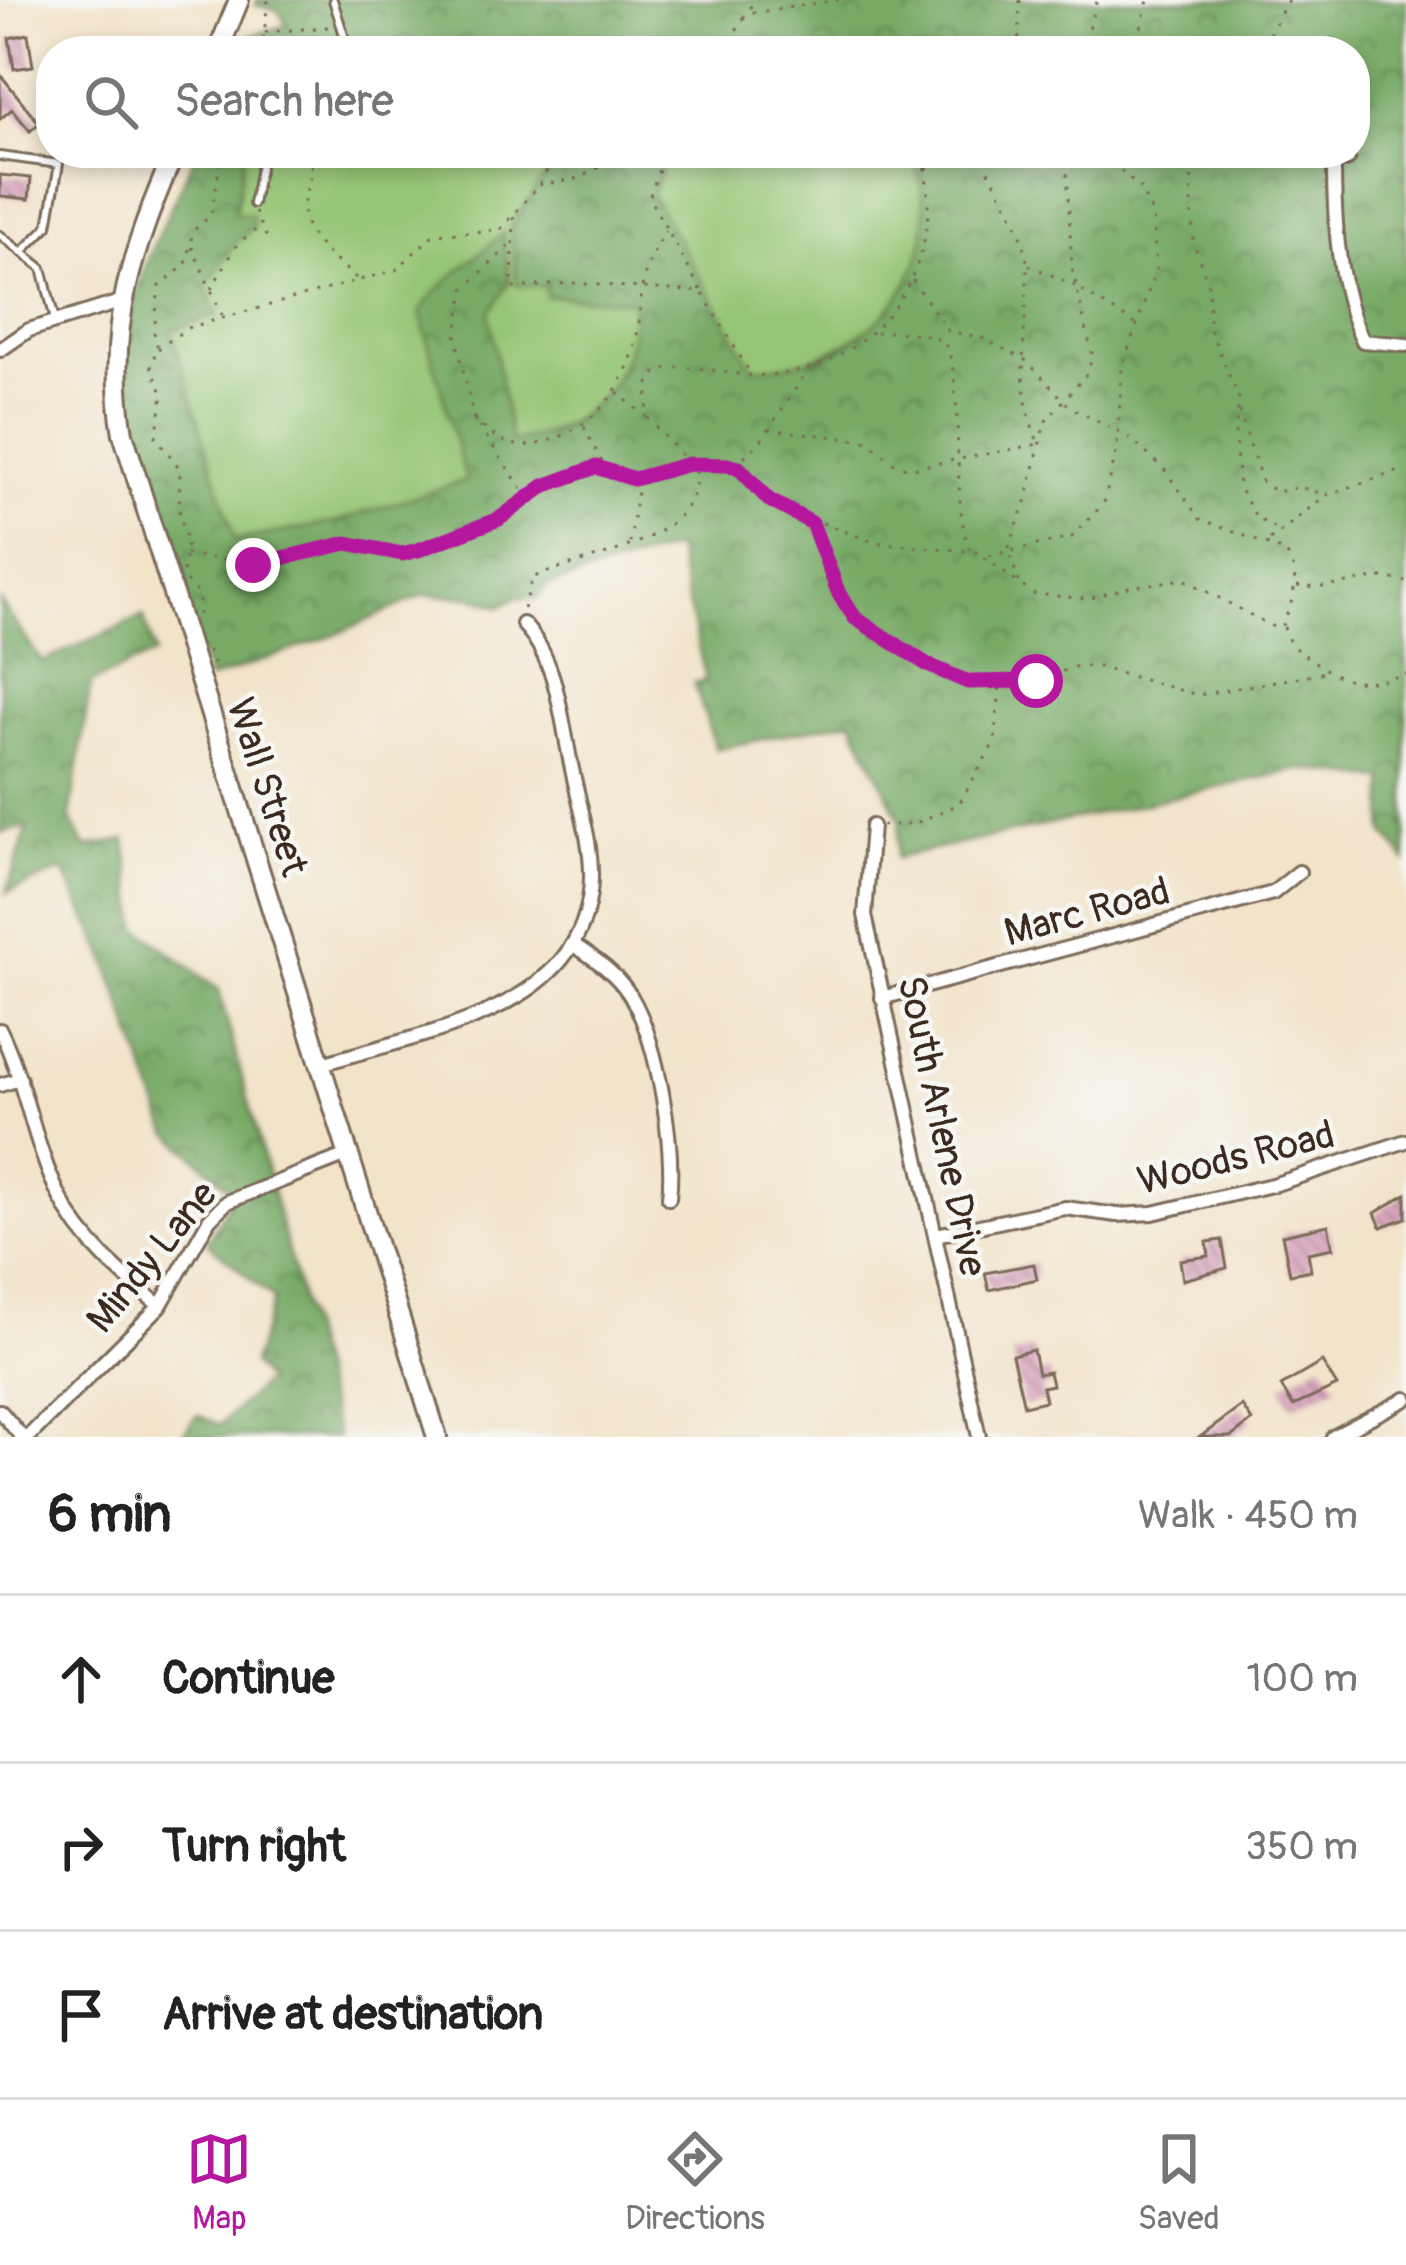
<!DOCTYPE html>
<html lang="en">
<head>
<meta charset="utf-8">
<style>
  body { margin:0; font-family:Pangolin,sans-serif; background:#f2f2f2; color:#222 }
  .stop { position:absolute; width:36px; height:36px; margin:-27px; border:9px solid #b5179e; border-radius:50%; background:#fff }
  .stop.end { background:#b5179e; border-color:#fff; box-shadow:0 3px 12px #0008 }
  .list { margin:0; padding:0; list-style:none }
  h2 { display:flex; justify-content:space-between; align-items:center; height:156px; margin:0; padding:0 48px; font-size:51px }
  h2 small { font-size:39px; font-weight:400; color:#767676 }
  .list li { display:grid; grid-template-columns:78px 1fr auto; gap:36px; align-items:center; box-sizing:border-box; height:168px; padding:0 48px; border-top:3px solid #e0e0e0 }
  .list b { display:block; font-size:45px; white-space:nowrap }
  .list em { font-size:39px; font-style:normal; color:#767676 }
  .icon { flex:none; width:66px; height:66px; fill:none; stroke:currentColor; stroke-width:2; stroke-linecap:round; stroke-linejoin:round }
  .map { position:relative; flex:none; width:1406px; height:1437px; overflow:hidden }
  .search { position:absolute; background:#fff; box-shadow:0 6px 18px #0003; left:36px; right:36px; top:36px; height:132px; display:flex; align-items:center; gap:30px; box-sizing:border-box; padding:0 42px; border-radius:48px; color:#767676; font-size:45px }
  .sheet { height:660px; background:#fff }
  nav { display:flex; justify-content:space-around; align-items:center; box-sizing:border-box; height:168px; border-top:3px solid #e0e0e0; background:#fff; font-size:33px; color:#767676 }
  nav a { display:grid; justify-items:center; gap:6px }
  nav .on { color:#b5179e }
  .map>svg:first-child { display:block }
  .forest { fill:url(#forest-crowns); stroke:#5a6a42; stroke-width:3 }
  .green { fill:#95c575; stroke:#68784a; stroke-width:3 }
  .building { fill:url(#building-back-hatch) }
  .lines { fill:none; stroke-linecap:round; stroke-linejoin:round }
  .lane-casing { stroke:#7b6b5a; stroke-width:12 }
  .street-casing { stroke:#7b6b5a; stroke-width:18 }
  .secondary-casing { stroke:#7b6b5a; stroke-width:24 }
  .path { stroke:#7b6b5a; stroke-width:3; stroke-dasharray:3 9; stroke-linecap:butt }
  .lane { stroke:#fff; stroke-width:6 }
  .street { stroke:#fff; stroke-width:12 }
  .secondary { stroke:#fff; stroke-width:18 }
  .route { stroke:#b5179e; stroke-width:15 }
  .labels { text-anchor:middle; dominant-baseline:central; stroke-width:9; stroke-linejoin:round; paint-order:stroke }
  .street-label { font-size:39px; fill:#3b2a1e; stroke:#f6f6f2 }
</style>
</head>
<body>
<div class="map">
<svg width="1406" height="1437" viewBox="0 0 1406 1437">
  <defs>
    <pattern id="forest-crowns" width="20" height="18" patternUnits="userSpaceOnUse" patternTransform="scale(3)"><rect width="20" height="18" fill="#78aa66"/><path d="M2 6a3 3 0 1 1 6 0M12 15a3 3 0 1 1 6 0" fill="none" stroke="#648b53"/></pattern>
    <pattern id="building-back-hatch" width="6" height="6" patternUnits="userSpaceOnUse" patternTransform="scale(3)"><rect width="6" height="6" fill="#d8a2bc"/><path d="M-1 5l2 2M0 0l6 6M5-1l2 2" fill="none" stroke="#b08498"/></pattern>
  </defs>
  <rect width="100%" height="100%" fill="#f6f6f2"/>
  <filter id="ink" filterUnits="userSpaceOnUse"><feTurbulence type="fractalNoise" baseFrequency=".00833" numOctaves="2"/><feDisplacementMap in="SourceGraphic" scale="24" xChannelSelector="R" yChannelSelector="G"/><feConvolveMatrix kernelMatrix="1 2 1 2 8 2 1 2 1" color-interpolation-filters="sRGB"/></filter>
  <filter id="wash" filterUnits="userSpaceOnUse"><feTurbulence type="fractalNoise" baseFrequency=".004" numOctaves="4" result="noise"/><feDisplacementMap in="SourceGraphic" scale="48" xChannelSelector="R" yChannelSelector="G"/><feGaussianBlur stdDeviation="2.7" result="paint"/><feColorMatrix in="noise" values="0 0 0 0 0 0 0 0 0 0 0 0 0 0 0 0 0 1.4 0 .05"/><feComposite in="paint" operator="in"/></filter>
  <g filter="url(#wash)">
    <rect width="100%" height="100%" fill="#f2e3c9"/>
    <!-- forest -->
    <path class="forest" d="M257,0H1406V861L1384,832L1385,780L1301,769L896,858L900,820L852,720L716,749L694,683L706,680L675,548L545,586L538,598L515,597L500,607L472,597L423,595L339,633L209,680C175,571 106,420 133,306C146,253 174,203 196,153H245L235,213L252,215L255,227L233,246L206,287L218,314L172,331L236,540L336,522L466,480L420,314C426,291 483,252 504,232L509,291L547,436C585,418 606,398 626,361L545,296L517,287L510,227L561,153H667L652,196L811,362C895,332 949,240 910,153H1355V51H239L249,36L287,25L278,10L256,5Z
      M0,601L42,662L143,616L155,654L91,683L70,817L85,847L126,840L138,928L219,990L337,1437H181L197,1415L220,1425L266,1381L252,1364L274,1299L207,1242L234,1193L167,1131L103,951L63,870L6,893L28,827L0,833Z"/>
    <!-- green -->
    <path class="green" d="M245,153H561L510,227L517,286H545L546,296L633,301C636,381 587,429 511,442L489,313L510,282L503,233C482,253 427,291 420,314L466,480L336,522L235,540L171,331L218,314L206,287L237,240L254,227L252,215L235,214Z
      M667,153H910C962,269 867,366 753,368L652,196Z"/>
    <g id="blocks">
      <!-- building -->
      <path class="building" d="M28,34L33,66L14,69L9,38Z
        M0,74L39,123L30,131L12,109L0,119Z
        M0,175L31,178L29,199L0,196Z
        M1406,1194V1218L1381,1227L1375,1213Z
        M1328,1225L1333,1248L1308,1253L1311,1270L1290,1274L1282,1235Z
        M1222,1240L1227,1268L1183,1280L1180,1260L1209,1256L1207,1242Z
        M1034,1264L1037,1279L989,1290L985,1273Z
        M1033,1350L1038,1374L1049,1372L1052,1385L1042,1387L1045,1401L1024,1406L1012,1355Z
        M1322,1362L1337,1386L1293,1406L1281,1386Z
        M1242,1406L1252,1421L1231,1437H1200Z"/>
    </g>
  </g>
  <g filter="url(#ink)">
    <use href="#blocks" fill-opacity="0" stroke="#7b6b5a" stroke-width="3"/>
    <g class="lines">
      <defs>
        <path id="lane" d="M333,0L349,51
          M430,153H446
          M0,156L59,164L48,226L22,252
          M253,204L263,153
          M0,235L42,268L55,320"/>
        <path id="street" d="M1348,159L1334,163C1334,220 1338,289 1363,341L1406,345
          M0,350L29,330L120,302
          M872,826L865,915L979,1437
          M574,945C595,959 616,973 630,995C658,1040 675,1147 669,1198
          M882,998L1273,893L1299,872
          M0,1030C26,1083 33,1144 60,1197C83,1243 121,1274 160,1306
          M319,1065C419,1032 588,1014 591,878C592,842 579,804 572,769C561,720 559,662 523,624
          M0,1085L20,1079
          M936,1235L1065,1208L1117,1215L1153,1213L1276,1184L1406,1141
          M0,1411L22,1437
          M28,1437L160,1306L209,1220L227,1202L347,1155
          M1333,1437L1406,1399"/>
        <path id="secondary" d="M218,51L239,0
          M174,153C132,251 105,326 123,434L437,1437"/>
      </defs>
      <!-- lane casing -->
      <use href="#lane" class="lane-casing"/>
      <!-- street casing -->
      <use href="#street" class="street-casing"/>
      <!-- secondary casing -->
      <use href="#secondary" class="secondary-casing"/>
      <!-- path -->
      <path class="path" d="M743,18L755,0
        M265,32L329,27
        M262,51L268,0
        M725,51L742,20L753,13L839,0
        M1018,51L1020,0
        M1083,51L1097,0
        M1135,51L1148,0
        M1252,51L1270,33L1288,0
        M308,153C316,171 308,182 304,200C298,236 333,257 356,278
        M1191,153L1193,241L1209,287V327L1239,399L1235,433L1239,488L1257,518L1277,530
        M926,169L950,153
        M539,185L580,178L624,153
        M255,212L268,240
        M514,217L512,288L571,283L702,292L649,198L665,153
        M509,246L465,288L456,337L474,419L527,496
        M192,247L222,315
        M1029,265L1075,286
        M211,289L238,243L260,227
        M1082,291L1135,324
        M703,294L750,373
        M876,332C895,333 924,330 941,341C968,358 948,513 971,551
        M158,349L187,328L396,270L434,234L500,230L539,185L556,153
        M617,392L646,417
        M1239,411L1262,482L1276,492L1300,487L1323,494
        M474,419C498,442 515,452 548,441C599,425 630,381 638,330C641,312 640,292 645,274C649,259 658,245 665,231
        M584,427L604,466
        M769,429L868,441L899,467L912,468L1039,444C1012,385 1028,328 1027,266C1027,228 995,187 980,153
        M735,465L760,442L809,369
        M807,519L855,618L929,665L968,682L1036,681L1077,666L1098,667L1198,695L1327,672
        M1270,540L1326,495L1406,469
        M630,543L639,477
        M186,554L253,565L347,543L410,553L499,519L545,486L577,472L605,468L634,479L682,465H727L739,468L756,490L789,511L874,542L976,552L1033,594L1088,599L1129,587L1184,579L1275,628L1283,624C1293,601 1303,572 1284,551L1200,519L1164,469L1128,437L1070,407L1027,361L982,338L948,331L912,279
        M989,556L1072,537L1104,503L1117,449L1122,367L1156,270L1153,214L1139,187L1111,163L1042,153
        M183,572L187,543L179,510L180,469L156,437L163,395L150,364L158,349L154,332L159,287L186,264L193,231L211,215L222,153
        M186,581L199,595V619
        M1019,582L1008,550L1026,502L1045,422L1085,376L1093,357L1072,269L1066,153
        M1297,586C1341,593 1368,569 1406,582
        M524,609L532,578C579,557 702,544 696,471L647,417L648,385L658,370C694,362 733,378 770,375C880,368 952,258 921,153
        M1284,627C1288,647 1299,651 1315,662C1346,685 1369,686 1406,674
        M208,650L215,669
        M882,826L916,823L959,804L995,741L1000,685"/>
      <!-- lane -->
      <use href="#lane" class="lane"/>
      <!-- street -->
      <use href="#street" class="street"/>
      <!-- secondary -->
      <use href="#secondary" class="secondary"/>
    </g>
  </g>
  <g class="lines" filter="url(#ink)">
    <!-- route -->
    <path class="route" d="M253,565L347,543L402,554L418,550L499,519L544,486L596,467L634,479L689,464L727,465L739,468L769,500L812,523L839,594L855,618L928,665L968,682L1036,681"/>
  </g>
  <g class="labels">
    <!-- street labels -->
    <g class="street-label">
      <text transform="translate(267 787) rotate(72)">Wall Street</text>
      <text transform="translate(1087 912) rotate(-15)">Marc Road</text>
      <text transform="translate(942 1126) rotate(78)">South Arlene Drive</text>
      <text transform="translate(1236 1158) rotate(-14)">Woods Road</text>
      <text transform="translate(152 1257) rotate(-51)">Mindy Lane</text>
    </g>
  </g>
</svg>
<div class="stop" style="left:1036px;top:681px"></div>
<div class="stop end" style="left:253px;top:565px"></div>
<div class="search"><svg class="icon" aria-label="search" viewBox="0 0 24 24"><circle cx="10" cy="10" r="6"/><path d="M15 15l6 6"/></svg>Search here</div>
</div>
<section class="sheet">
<h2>6 min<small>Walk · 450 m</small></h2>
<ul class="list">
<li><svg class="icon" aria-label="ahead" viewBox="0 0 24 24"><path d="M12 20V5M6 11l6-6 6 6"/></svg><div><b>Continue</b></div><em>100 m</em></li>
<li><svg class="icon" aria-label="right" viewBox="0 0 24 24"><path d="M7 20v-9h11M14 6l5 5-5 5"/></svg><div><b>Turn right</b></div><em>350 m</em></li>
<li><svg class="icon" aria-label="arrive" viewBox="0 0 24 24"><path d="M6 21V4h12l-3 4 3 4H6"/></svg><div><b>Arrive at destination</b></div></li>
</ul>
</section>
<nav>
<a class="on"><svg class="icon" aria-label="map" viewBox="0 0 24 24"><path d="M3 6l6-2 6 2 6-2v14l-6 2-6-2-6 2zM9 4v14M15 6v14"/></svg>Map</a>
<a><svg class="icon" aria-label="directions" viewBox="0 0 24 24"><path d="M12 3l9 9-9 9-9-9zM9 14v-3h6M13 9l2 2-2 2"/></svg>Directions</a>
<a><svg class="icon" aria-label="saved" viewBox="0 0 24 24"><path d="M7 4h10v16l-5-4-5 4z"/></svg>Saved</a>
</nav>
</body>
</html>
